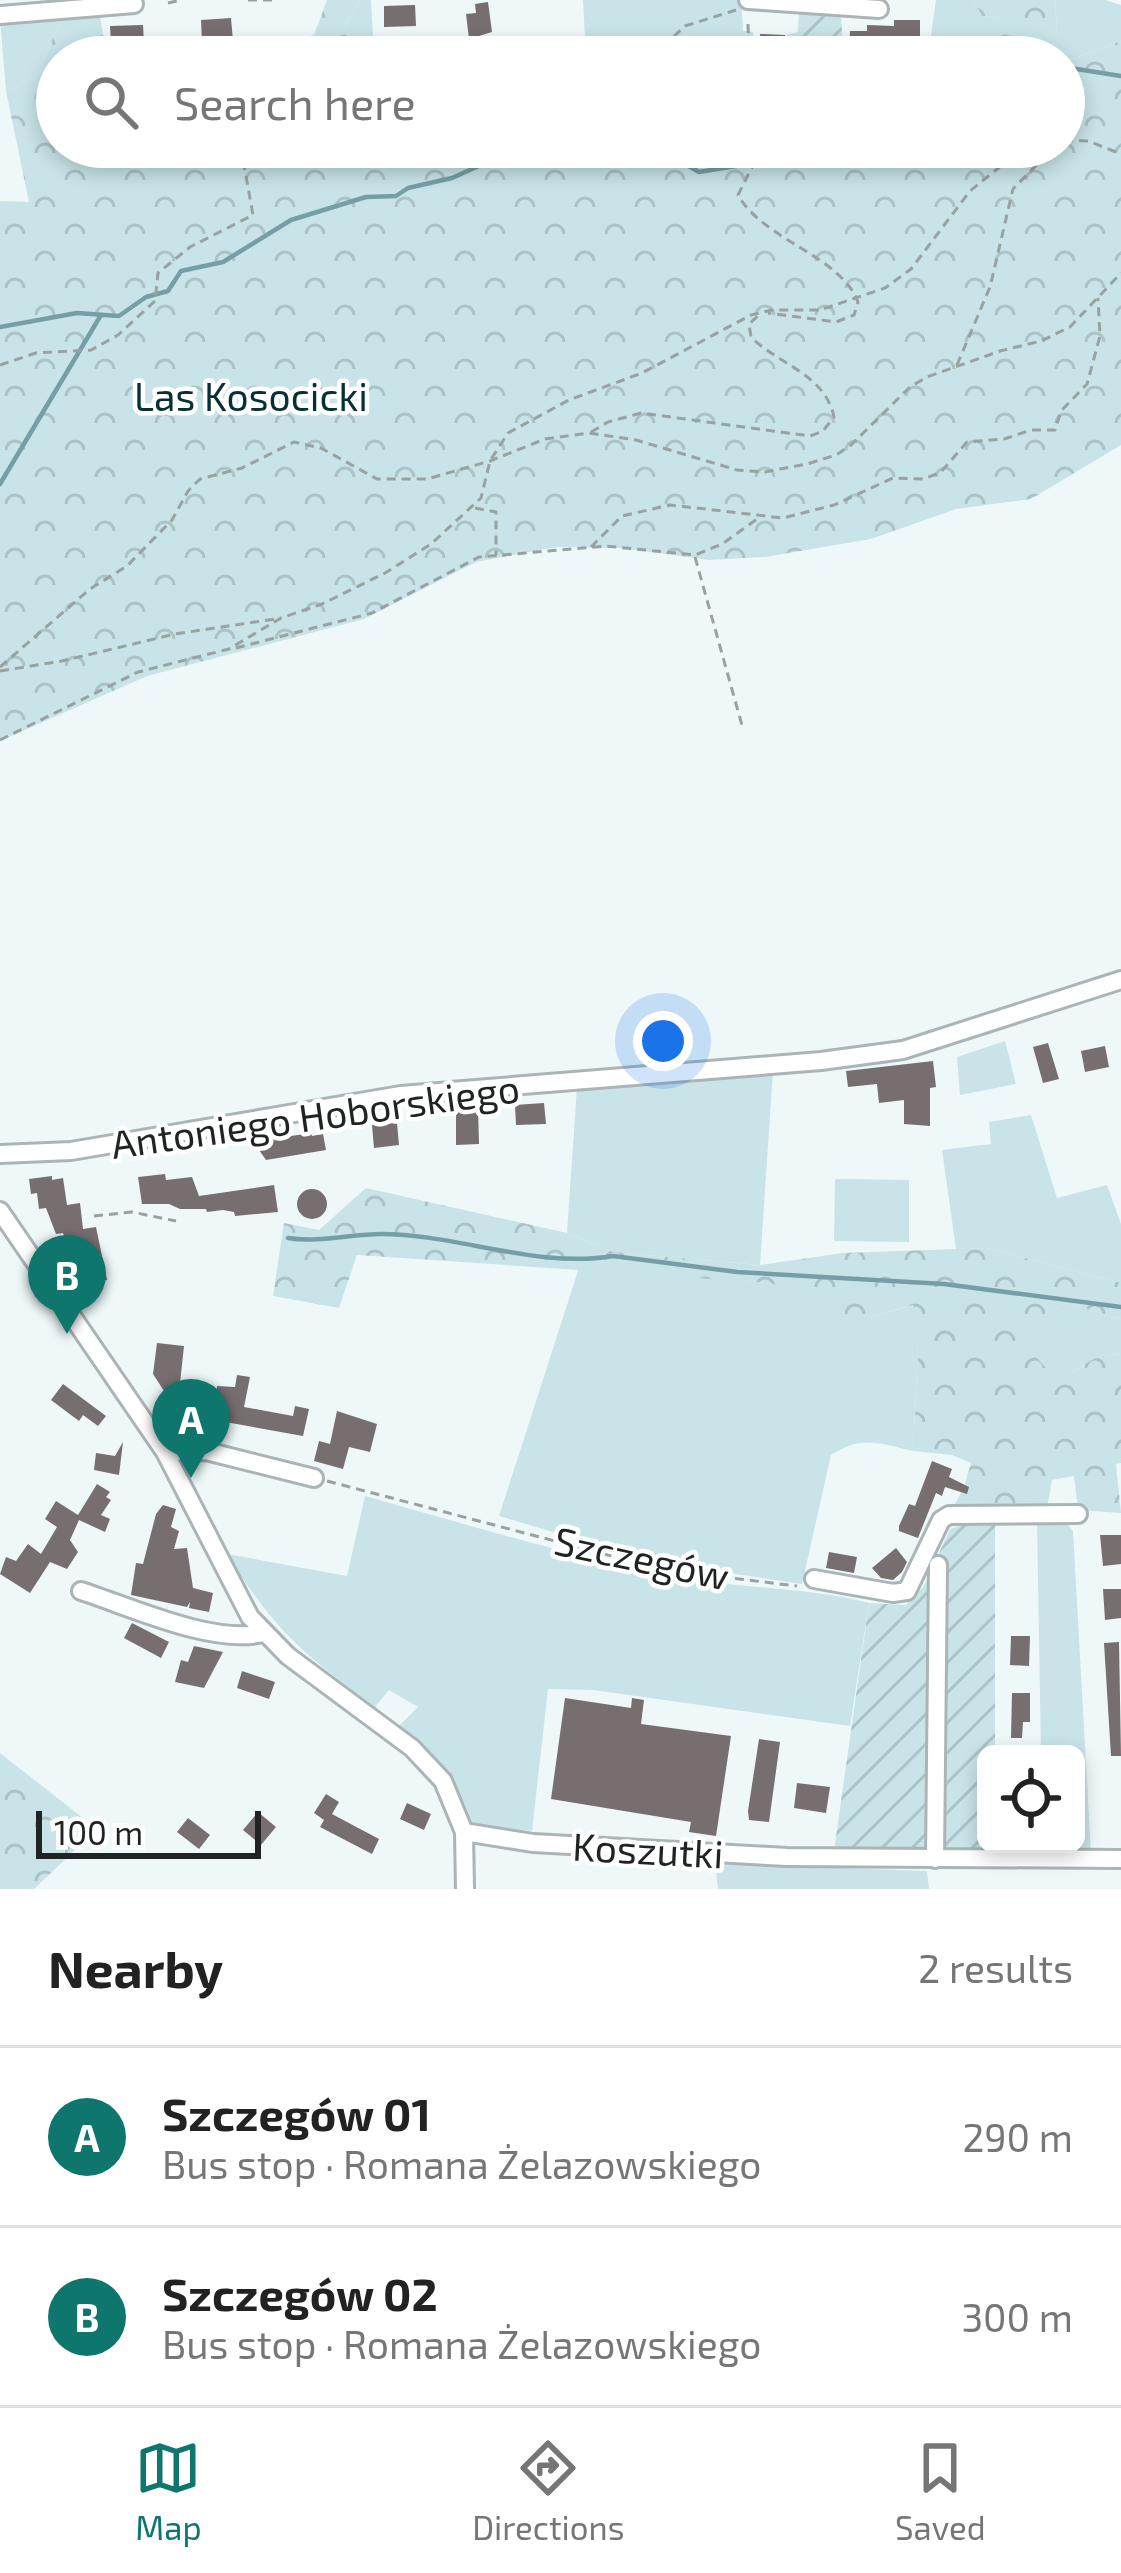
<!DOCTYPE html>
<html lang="en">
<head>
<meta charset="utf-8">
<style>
  body { margin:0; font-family:"Exo 2",sans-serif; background:#f6f6f6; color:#222 }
  .controls { position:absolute; right:36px; bottom:36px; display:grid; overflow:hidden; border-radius:18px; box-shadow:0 6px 18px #0003 }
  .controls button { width:108px; height:108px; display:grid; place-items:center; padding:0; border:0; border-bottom:3px solid #e0e0e0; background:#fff; color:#222; font:60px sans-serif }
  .scale { position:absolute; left:36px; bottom:30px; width:225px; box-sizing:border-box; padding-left:12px; border:6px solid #1f2323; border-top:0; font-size:33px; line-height:42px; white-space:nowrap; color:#1f2323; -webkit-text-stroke:9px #fff; paint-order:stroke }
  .you { position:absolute; left:663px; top:1041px; width:42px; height:42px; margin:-30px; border:9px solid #fff; border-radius:50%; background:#1a73e8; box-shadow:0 0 0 18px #1a73e833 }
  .badge { display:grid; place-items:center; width:78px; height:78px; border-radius:50%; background:#0f766e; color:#fff; font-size:39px; font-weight:700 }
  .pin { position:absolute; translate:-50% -99px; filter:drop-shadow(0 3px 6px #0008) }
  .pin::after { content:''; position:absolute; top:63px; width:42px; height:36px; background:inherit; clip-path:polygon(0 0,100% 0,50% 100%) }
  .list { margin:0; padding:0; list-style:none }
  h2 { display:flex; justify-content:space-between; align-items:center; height:156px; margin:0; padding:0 48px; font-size:51px }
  h2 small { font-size:39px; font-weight:400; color:#767676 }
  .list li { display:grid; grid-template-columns:78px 1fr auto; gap:36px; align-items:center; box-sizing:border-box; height:180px; padding:0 48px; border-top:3px solid #e0e0e0 }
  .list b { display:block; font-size:45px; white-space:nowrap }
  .list p { margin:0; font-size:39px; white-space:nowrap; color:#767676 }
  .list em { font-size:39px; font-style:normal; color:#767676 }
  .icon { flex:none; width:66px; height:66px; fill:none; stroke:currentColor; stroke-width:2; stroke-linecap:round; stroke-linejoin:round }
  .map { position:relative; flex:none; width:1121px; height:1889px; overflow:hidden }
  .search { position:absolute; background:#fff; box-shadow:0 6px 18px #0003; left:36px; right:36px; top:36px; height:132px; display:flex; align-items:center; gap:30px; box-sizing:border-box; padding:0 42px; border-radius:66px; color:#767676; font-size:45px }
  .sheet { height:516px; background:#fff }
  nav { display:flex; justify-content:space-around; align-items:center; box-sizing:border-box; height:168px; border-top:3px solid #e0e0e0; background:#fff; font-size:33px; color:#767676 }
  nav a { display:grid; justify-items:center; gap:6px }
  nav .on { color:#0f766e }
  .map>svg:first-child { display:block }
  .grass { fill:#c8e4e8 }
  .forest { fill:url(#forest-crowns) }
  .garden { fill:url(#garden-furrows) }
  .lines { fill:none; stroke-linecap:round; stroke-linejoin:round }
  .stream { stroke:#759fa6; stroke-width:4.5 }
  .building { fill:#776e6f }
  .minor-casing { stroke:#abb4b6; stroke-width:22 }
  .path { stroke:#99a1a1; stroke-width:3; stroke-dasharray:9 6; stroke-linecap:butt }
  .minor { stroke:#fff; stroke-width:16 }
  .labels { text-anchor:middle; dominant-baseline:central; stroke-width:9; stroke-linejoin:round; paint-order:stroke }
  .park-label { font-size:39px; fill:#043036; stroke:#fff }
  .street-label { font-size:39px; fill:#1f2323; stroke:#fff }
</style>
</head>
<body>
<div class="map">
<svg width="1121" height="1889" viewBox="0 0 1121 1889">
  <defs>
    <pattern id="forest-crowns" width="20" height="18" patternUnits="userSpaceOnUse" patternTransform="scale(3)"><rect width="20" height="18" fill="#c8e4e8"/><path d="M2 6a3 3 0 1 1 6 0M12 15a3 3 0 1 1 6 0" fill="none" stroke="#abc3c7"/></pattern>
    <pattern id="garden-furrows" width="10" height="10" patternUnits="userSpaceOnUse" patternTransform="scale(3)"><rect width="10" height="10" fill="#c8e4e8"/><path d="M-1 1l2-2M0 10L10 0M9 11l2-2" fill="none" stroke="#abc3c7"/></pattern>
  </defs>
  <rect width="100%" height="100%" fill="#eef8f9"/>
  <!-- grass -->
  <path class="grass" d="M360,0H371L374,57H350L345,25Z
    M583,0H741L743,31L753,32L756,57H586Z
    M936,0H973L982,16L1004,18L1019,34L1057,31L1055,0H1105L1121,5V41L1064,62V57H928Z
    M59,17L62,19L35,76L6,91L0,19Z
    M314,35L322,57H259L255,48Z
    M1005,1041L1016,1084L960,1095L957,1057Z
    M773,1071L760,1265L613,1252L567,1233L577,1087Z
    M1031,1115L1057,1198L1107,1185L1121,1224V1283L986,1248L956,1249L942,1150L991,1144L989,1122Z
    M835,1179L909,1180V1242L834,1241Z
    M579,1268L770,1283L870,1317L914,1305L918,1350L913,1451C880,1443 861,1435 831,1455L802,1584L654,1562L499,1516Z
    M1066,1303L1121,1319V1355C1084,1352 1086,1374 1053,1377L1013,1332Z
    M365,1496C477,1527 590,1563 705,1581C760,1589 815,1589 869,1603L850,1726L593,1690L548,1689L532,1831L467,1826L454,1783L395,1730L418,1707L389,1690L375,1707C304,1655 274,1630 227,1554L347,1576Z
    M1037,1521H1065L1073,1531L1091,1853L1015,1855L1014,1844H1076V1754H1041Z
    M715,1864L927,1871L929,1889H718Z"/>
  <!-- forest -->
  <path class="forest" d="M327,0H360L345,25L350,57H322L314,35Z
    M973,0H1055L1057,31L1033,45L1018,35L1007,49L999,43L1004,18L982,16Z
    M100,17L107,57H57V147H129L137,160L162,166L186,147H693L686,153L690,164L722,158L735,147H1064V62L1121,41V445L1031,499L956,509L871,539L765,557L709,560L622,548L557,547L476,562L364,619L147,676L0,741V201L29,202L6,91L35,76L62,19Z
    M366,1188L567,1233L613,1252L760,1265L843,1253L986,1248L1121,1283V1319L1066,1303L1014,1332L1053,1376C1087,1374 1084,1352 1121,1355V1463L1116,1464L1121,1513L1078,1510L1074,1476L1052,1480L1047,1508L952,1510L964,1487L971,1463L952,1455L913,1451L918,1350L913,1305L870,1317L823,1316L809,1298L770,1283L357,1255L339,1308L273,1296L284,1223L319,1230Z
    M0,1753L97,1829L34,1889H0Z"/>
  <!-- garden -->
  <path class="garden" d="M799,12L841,13L843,54L852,57H787V35L798,32Z
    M975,1521H995V1754H986V1844H995V1853L834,1851L869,1603L906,1605L924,1586L950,1529Z"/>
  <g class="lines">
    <!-- stream -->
    <path class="stream" d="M1064,67L1121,76
      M656,147L699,172L742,165L754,147
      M0,327L77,313L119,316L146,297L168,291L181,271L223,262L291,220L366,197L396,196L408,188L452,178L481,165L510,164L546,147
      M0,484L101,315
      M288,1238C318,1243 351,1234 381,1234C458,1234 536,1269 613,1256L737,1272L944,1284L1121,1307"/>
  </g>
  <!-- building -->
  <path class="building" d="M488,2L492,32L469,39L466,14L476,13L475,4Z
    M415,5L416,26L384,27V6Z
    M231,18L233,41L202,43L201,20Z
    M894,20H920V47L876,46V53L849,52L850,31H867V25L894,26Z
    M143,25L144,43L111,45L110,26Z
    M760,34L785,35L784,57L762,56Z
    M1048,1043L1059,1079L1043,1083L1033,1047Z
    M1105,1046L1109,1067L1085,1072L1081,1051Z
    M933,1061L936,1087L930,1088V1126L904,1124V1100L879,1103L877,1084L848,1087L846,1071Z
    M544,1103L546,1124L516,1125L515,1105Z
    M456,1106H478L479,1144L456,1145Z
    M397,1123L399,1145L374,1148L372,1125Z
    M311,1133L312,1136L323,1134L326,1150L266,1160L259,1150L258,1141Z
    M165,1174L166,1180L192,1177L199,1196L274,1185L278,1212L235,1216L234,1212L223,1210L207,1212L206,1209H180L169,1204H142L138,1177Z
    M52,1176V1180L63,1178L67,1205L80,1203L83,1229L96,1227L107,1280L88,1283L86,1271L78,1258H72L63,1233L56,1234L46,1208L39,1209L37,1193L31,1194L29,1179Z
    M297 1204a15 15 0 1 1 30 0a15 15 0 1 1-30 0Z
    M157,1343L184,1346L177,1411L153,1374Z
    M237,1375L250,1377L244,1407L293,1416L295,1406L309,1409L303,1436L220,1421L218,1434L196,1430L200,1409L215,1412L217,1386L235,1387Z
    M63,1384L106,1416L98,1426L83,1415L79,1421L51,1400Z
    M337,1411L377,1424L370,1452L349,1447L343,1469L314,1461L319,1441L330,1444Z
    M123,1442L119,1475L94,1470L96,1453L115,1456Z
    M932,1461L952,1469L949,1477L969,1487L967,1494L945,1487L942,1496L936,1493L918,1538L899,1531V1526L909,1504L915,1506Z
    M97,1484L110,1492L106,1497L111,1500L101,1515L110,1519L105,1532L79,1520L70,1540L78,1552L67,1569L50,1562L30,1593L0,1574L6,1557L16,1561L28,1544L41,1554L57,1527L45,1519L56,1501L78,1515Z
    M163,1505L176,1509L171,1527L179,1531L174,1549L187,1548L193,1588L213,1593L209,1612L189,1608L190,1602L187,1607L131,1595L136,1563L143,1564L156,1514Z
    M1100,1535H1121V1564L1103,1566Z
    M896,1548L907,1562L902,1572L893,1580L881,1578L872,1568Z
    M829,1552L857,1557L854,1573L826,1568Z
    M1103,1589H1121V1618L1105,1620Z
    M132,1623L169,1642L161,1658L124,1638Z
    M1011,1636H1030L1029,1666L1010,1665Z
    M1119,1642L1121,1756H1111L1104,1643Z
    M194,1646L223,1652L204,1688L175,1682L181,1660L188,1662Z
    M242,1671L275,1682L269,1699L237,1688Z
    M1012,1693H1030V1722H1023L1022,1738H1011Z
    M565,1698L631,1708L632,1698L644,1700L641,1724L731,1736L716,1836L689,1832L691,1822L551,1799Z
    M759,1739L780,1742L769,1822L749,1820L748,1811Z
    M797,1783L830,1787L826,1813L794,1808Z
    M326,1794L339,1802L332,1814L379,1839L372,1854L320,1827L324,1820L314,1813Z
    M407,1803L431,1814L424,1830L400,1819Z
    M258,1812L276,1827L261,1845L243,1830Z
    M188,1818L210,1835L199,1849L177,1832Z"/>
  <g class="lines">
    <defs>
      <path id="minor" d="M748,0L879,9
        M0,15L134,4
        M0,1154L71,1151L401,1095L821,1061L903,1050L1121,980
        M0,1211L165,1452L250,1617L288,1656L412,1748L443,1781L464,1832L465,1889
        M165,1452L206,1451L314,1478
        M814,1579L893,1593L907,1591L941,1520L949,1515L1078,1514
        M81,1591C131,1607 212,1645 263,1633
        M464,1832L533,1843L787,1857L1121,1859
        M935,1859L938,1565"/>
    </defs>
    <!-- minor casing -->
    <use href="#minor" class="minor-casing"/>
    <!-- path -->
    <path class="path" d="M248,0H273
      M168,3L181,0
      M748,24L749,57
      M652,57L685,26L736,10
      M1064,140L1088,141L1121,154
      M375,147L410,165L452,160L506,147
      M686,147L705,156L729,147
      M762,147L738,195C763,240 841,256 858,302L854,315L836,322L768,313
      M0,365L36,353L91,350L118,335L155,301L158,273L190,247L253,215L244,165L285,147
      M957,365L990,287L1013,189L1054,147
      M591,432L608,422L641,413L810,436L823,431L834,417C825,374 779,365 751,337L749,324L759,315
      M475,508L496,512V555
      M591,547L622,516L670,505L783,518L834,505L893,478L924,479L941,472L967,442L1004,439L1031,430H1055L1061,411L1087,384L1100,336L1098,298
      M695,557L743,729
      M236,648L372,613L479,557L606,546L695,555L722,544L760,517
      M0,667L90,589L127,566L172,520L188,491L200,479L242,468L294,442L321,448L377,479H427L490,461L545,439L589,433L636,440L737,470L765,472L807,464L836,455L851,445L910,387L927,377L1000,351L1041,341L1070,327L1121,273
      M0,671L62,661L175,634L275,619
      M0,740L138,672L229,649L281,618L322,604L385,573L431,544L481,498L490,461L508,433L569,400L642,373L751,315L772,310H820L885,288L911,269L970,191L1001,166L1044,157
      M94,1216L132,1212L176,1221
      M327,1481L665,1570L797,1586"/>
    <!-- minor -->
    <use href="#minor" class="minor"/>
  </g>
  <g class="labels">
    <!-- park labels -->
    <g class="park-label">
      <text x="251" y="395">Las Kosocicki</text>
    </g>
    <!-- street labels -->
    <g class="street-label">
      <text transform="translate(315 1115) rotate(-8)">Antoniego Hoborskiego</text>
      <text transform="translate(642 1557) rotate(12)">Szczegów</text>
      <text transform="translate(648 1849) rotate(3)">Koszutki</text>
    </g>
  </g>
</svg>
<div class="controls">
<button><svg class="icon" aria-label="locate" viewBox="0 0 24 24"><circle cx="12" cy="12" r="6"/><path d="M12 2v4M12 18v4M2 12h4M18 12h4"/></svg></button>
</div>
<div class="scale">100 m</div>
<div class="you"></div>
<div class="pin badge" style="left:191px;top:1478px">A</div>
<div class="pin badge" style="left:67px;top:1334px">B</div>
<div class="search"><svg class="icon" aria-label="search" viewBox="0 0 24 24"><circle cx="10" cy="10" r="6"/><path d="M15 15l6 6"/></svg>Search here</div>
</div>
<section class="sheet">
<h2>Nearby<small>2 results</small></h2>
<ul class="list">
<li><span class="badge">A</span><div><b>Szczegów 01</b><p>Bus stop · Romana Żelazowskiego</p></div><em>290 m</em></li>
<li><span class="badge">B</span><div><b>Szczegów 02</b><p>Bus stop · Romana Żelazowskiego</p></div><em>300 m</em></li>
</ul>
</section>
<nav>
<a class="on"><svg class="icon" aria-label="map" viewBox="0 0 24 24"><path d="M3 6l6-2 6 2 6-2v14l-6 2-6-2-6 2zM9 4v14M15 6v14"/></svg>Map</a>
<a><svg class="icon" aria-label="directions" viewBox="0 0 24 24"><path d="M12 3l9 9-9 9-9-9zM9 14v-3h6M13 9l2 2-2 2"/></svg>Directions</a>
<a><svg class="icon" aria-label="saved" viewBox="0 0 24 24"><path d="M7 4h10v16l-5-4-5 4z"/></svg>Saved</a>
</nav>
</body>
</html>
